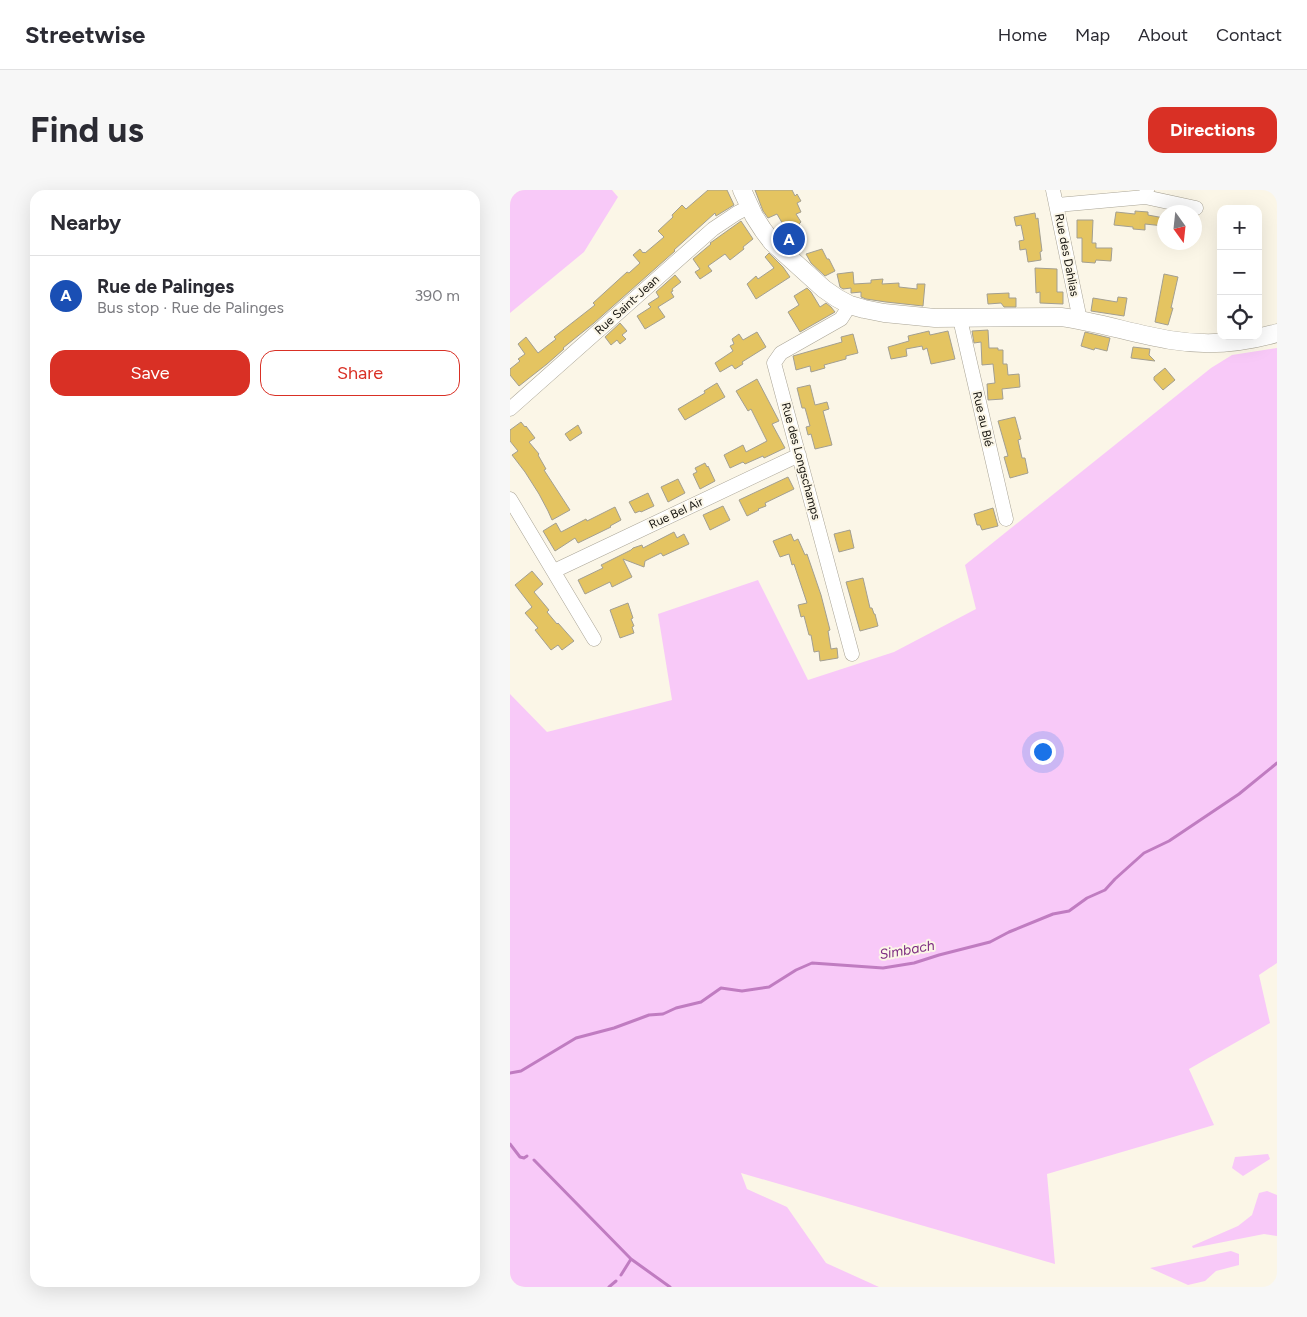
<!DOCTYPE html>
<html lang="en">
<head>
<meta charset="utf-8">
<style>
  body { margin:0; font-family:Figtree,sans-serif; background:#f7f7f7; color:#2b2b33 }
  .controls { position:absolute; right:15px; top:15px; display:grid; overflow:hidden; border-radius:10px; box-shadow:0 5px 20px #0002 }
  .controls button { width:45px; height:45px; display:grid; place-items:center; padding:0; border:0; border-bottom:1px solid #e1e1e2; background:#fff; color:#2b2b33; font:25px sans-serif }
  .compass { position:absolute; left:647px; top:15px; width:45px; height:45px; border-radius:50%; background:#fff; box-shadow:0 5px 20px #0002; rotate:165deg }
  .you { position:absolute; left:532px; top:561px; width:18px; height:18px; margin:-12px; border:4px solid #fff; border-radius:50%; background:#1a73e8; box-shadow:0 0 0 8px #1a73e833 }
  .badge { display:grid; place-items:center; width:32px; height:32px; border-radius:50%; background:#d93025; color:#fff; font-size:16px; font-weight:700 }
  .pin { position:absolute; translate:-50% -50%; border:2px solid #fff; box-shadow:0 1px 5px #0006 }
  .list { margin:0; padding:0; list-style:none }
  h2 { display:flex; justify-content:space-between; align-items:center; height:65px; margin:0; padding:0 20px; font-size:21px }
  h2 small { font-size:16px; font-weight:400; color:#7c7c81 }
  .list li { display:grid; grid-template-columns:32px 1fr auto; gap:15px; align-items:center; box-sizing:border-box; height:80px; padding:0 20px; border-top:1px solid #e1e1e2 }
  .list b { display:block; font-size:19px; white-space:nowrap }
  .list p { margin:0; font-size:16px; white-space:nowrap; color:#7c7c81 }
  .list em { font-size:16px; font-style:normal; color:#7c7c81 }
  .actions { display:flex; gap:10px; padding:15px 20px }
  .actions a { flex:1; padding:11px 0; border:1px solid #d93025; border-radius:15px; text-align:center; font-size:18px; color:#d93025 }
  .actions .main { background:#d93025; color:#fff }
  .icon { flex:none; width:28px; height:28px; fill:none; stroke:currentColor; stroke-width:2; stroke-linecap:round; stroke-linejoin:round }
  .map { position:relative; flex:none; width:767px; height:1097px; overflow:hidden; border-radius:15px }
  header { display:flex; align-items:center; gap:30px; box-sizing:border-box; height:70px; padding:0 25px; background:#fff; border-bottom:1px solid #e1e1e2 }
  header strong { font-size:24px }
  nav { display:flex; gap:28px; margin-inline-start:auto; font-size:18px }
  .intro { display:flex; align-items:center; justify-content:space-between; box-sizing:border-box; height:120px; padding:0 30px }
  h1 { margin:0; font-size:35px }
  .button { padding:12px 22px; border-radius:15px; background:#d93025; color:#fff; font-size:18px; font-weight:700 }
  main { display:flex; gap:30px; padding:0 30px }
  aside { flex:1; background:#fff; border-radius:15px; box-shadow:0 5px 20px #0002 }
  .map>svg:first-child { display:block }
  .green { fill:#f8c9f8 }
  .lines { fill:none; stroke-linecap:round; stroke-linejoin:round }
  .stream { stroke:#c07cc1; stroke-width:3 }
  .building { fill:#e4c461; stroke:#a39f91 }
  .minor-casing { stroke:#a9a496; stroke-width:15 }
  .major-casing { stroke:#a9a496; stroke-width:19 }
  .minor { stroke:#fff; stroke-width:14 }
  .major { stroke:#fff; stroke-width:18 }
  .labels { text-anchor:middle; dominant-baseline:central; stroke-width:4; stroke-linejoin:round; paint-order:stroke }
  .street-label { font-size:12px; fill:#16140f; stroke:#fbf6e7 }
  .water-label { font-size:14px; font-style:italic; fill:#7e2d82; stroke:#fbf6e7 }
</style>
</head>
<body>
<header>
<strong>Streetwise</strong>
<nav><a>Home</a><a>Map</a><a>About</a><a>Contact</a></nav>
</header>
<div class="intro"><h1>Find us</h1><a class="button">Directions</a></div>
<main>
<aside>
<h2>Nearby<small></small></h2>
<ul class="list">
<li><span class="badge" style="background:#1a4fb4">A</span><div><b>Rue de Palinges</b><p>Bus stop · Rue de Palinges</p></div><em>390 m</em></li>
</ul>
<div class="actions"><a class="main">Save</a><a>Share</a></div>
</aside>
<div class="map">
<svg width="767" height="1097" viewBox="0 0 767 1097">
  <rect width="100%" height="100%" fill="#fbf6e7"/>
  <!-- green -->
  <path class="green" d="M0,0H102L108,7L74,62L0,123Z
    M767,158V773L749,785L760,833L679,879L704,935L537,984L545,1074L231,983L237,999L277,1017L316,1073L369,1097H0V504L37,542L162,510L148,424L248,390L298,490L384,462L466,419L455,375L701,178L722,165Z
    M758,964L760,969L733,986L722,978L725,967Z
    M757,1001L767,1005V1046L754,1044L683,1058L682,1056L728,1036L742,1025L749,1003Z
    M721,1061L729,1064V1075L706,1081L695,1091L678,1095L640,1078Z"/>
  <g class="lines">
    <!-- stream -->
    <path class="stream" d="M0,883L11,881L66,848L104,838L139,825L153,824L166,818L191,812L211,798L232,801L259,797L286,780L302,773L373,778L404,773L429,765L480,752L499,742L543,724L559,721L577,708L595,700L605,689L634,663L659,651L729,604L767,573
      M0,954L10,967L14,968L17,966
      M24,970L121,1069L160,1097
      M111,1085L121,1069
      M99,1097L106,1091"/>
  </g>
  <!-- building -->
  <path class="building" d="M198,0H217L224,15L206,26L205,23L164,60L165,61L84,133L53,158L54,159L37,174L9,196L0,185V179L10,171L8,169L15,164L8,154L16,147L28,163L46,149L44,147L85,115L83,113L117,82L119,83L130,73L123,65L130,59L133,63L134,62L135,63L154,47L148,41L163,27L162,25L172,15L176,19Z
    M245,0H282L285,6L287,4L291,11L287,13L291,22L286,24L291,32L289,34L290,37L278,43L267,24L258,28L253,21Z
    M625,21L638,22V25L654,28V36L635,34V40L623,39V37L604,35L606,22L625,24Z
    M525,23L526,29L528,28L529,37L532,61L530,62L531,70L518,72L516,59L510,60L509,51L514,50L511,35L506,36L504,27Z
    M567,30H583L582,53H586V58H602L601,71L586,70L585,73L572,72V48H567Z
    M231,31L243,49L233,57L234,59L220,70L215,64L198,76L202,81L190,89L185,82L190,79L183,69L201,54L200,53L203,51Z
    M312,59L317,69H319L325,81L315,86L301,73L296,64Z
    M259,63L273,77L280,87L246,109L237,94L246,86L248,89L264,78L255,67Z
    M525,78L547,79V102H553V114L530,113V102L526,103Z
    M343,82L344,94L361,93V90L373,89L372,94L389,93V97L407,99V94H415L413,116L376,112L356,109L351,107V102L341,103V98L333,99L330,97L327,84Z
    M654,84L668,87L661,118H663L658,135L645,132Z
    M165,85L171,92L162,99L163,101L161,102L164,107L148,117L155,127L135,139L127,126L141,117L138,114L149,107L146,102Z
    M297,98L301,102L310,117L316,113L321,117L325,122L290,142L278,122L289,115L284,106Z
    M499,103V108H506V117H494L491,113L478,114L477,104Z
    M608,107L617,108L614,126L581,121L583,108L607,112Z
    M110,133L117,141L112,145L116,149L110,154L107,150L101,155L95,147Z
    M478,140L479,158H488V160H493V174H497L498,185L509,184L510,197L492,199L493,209L478,210L477,194L485,193L483,174L472,175L471,152L464,153L462,141Z
    M419,141L420,145L438,141L445,169L421,174L417,158L413,160L412,156L396,159L397,166L381,169L378,157L399,151L398,146Z
    M247,142L256,157L232,172L233,174L225,179L222,175L210,182L205,173L223,161L220,156L224,154L222,149L229,144L233,150Z
    M575,142L600,148L597,161L585,158L584,160L571,156Z
    M343,144L348,163L336,166V169L314,175L315,178L301,182L300,176L286,180L283,166L332,152L331,147Z
    M623,157L640,159L639,165L645,171L621,168Z
    M655,178L665,190L653,200L644,190V187Z
    M247,189L269,231L262,234L275,258L254,268L253,266L235,274L233,272L220,278L214,265L233,255L236,262L257,251L241,219L238,221L226,201Z
    M207,193L215,207L175,230L168,219L195,203L194,201Z
    M300,195L305,215L317,212L319,219L313,221L322,255L305,259L301,244L298,245L296,237L300,236L295,218H292L287,198Z
    M505,227L511,249L508,250L512,268H515L518,283L500,288L494,267L498,266L488,231Z
    M11,232L15,237L16,236L25,248L19,252L29,264L28,265L36,279L34,280L60,320L42,330L38,321L29,304L15,282L2,265L8,261L0,251V240Z
    M68,235L72,243L60,251L55,244Z
    M195,273L197,277L198,276L205,291L190,299L183,284L187,282L185,278Z
    M278,287L284,299L255,313L256,316L248,319L249,320L237,326L229,310Z
    M168,289L175,303L158,312L151,297Z
    M138,303L144,316L131,322L130,321L125,323L119,312Z
    M213,316L220,330L200,340L193,325Z
    M105,317L111,330L100,336L101,337L68,353L65,348L45,361L33,341L46,333L51,342L76,329L77,331Z
    M483,318L488,336L472,340L470,335H467L464,324Z
    M340,340L344,358L329,362L324,344Z
    M164,342L167,348L174,344L179,354L153,366L151,363L135,371L134,377L113,369L122,387L102,397L100,392L75,404L68,390L93,378L91,375L121,360L123,358L132,355L133,358Z
    M281,344L284,351L288,349L295,365L297,364L311,405L320,440L318,441L321,459L327,458L328,468L310,471L309,461L304,462L301,445H299L294,426L291,427L288,415L297,413L284,374L282,375L279,364L270,367L263,351Z
    M22,381L33,394L24,402L39,420L37,422L47,434L48,433L64,451L52,460L48,455L41,460L25,440L28,438L15,423L22,417L5,395Z
    M353,388L360,418H362L364,424H365L368,436L350,441L336,392Z
    M118,413L123,428L121,429L124,436L122,437L124,443L110,448L100,420Z"/>
  <g class="lines">
    <defs>
      <path id="minor" d="M543,0L570,130
        M635,7L686,18
        M547,15L635,7L637,0
        M340,115L331,129L271,163L264,173L342,464
        M450,129L496,329
        M0,219L203,39L227,23L239,17
        M0,309L84,449
        M44,381L289,265"/>
      <path id="major" d="M232,0L244,26L253,40L262,52L314,99L327,108L340,115L354,119L374,123L425,128L551,127C588,132 624,144 660,150C696,156 733,153 767,143"/>
    </defs>
    <!-- minor casing -->
    <use href="#minor" class="minor-casing"/>
    <!-- major casing -->
    <use href="#major" class="major-casing"/>
    <!-- minor -->
    <use href="#minor" class="minor"/>
    <!-- major -->
    <use href="#major" class="major"/>
  </g>
  <g class="labels">
    <!-- street labels -->
    <g class="street-label">
      <text transform="translate(557 65) rotate(79)">Rue des Dahlias</text>
      <text transform="translate(117 115) rotate(-42)">Rue Saint-Jean</text>
      <text transform="translate(473 229) rotate(77)">Rue au Blé</text>
      <text transform="translate(291 271) rotate(75)">Rue des Longschamps</text>
      <text transform="translate(166 323) rotate(-25)">Rue Bel Air</text>
    </g>
    <!-- water labels -->
    <g class="water-label">
      <text transform="translate(397 760) rotate(-10)">Simbach</text>
    </g>
  </g>
</svg>
<div class="controls">
<button>+</button>
<button>−</button>
<button><svg class="icon" aria-label="locate" viewBox="0 0 24 24"><circle cx="12" cy="12" r="6"/><path d="M12 2v4M12 18v4M2 12h4M18 12h4"/></svg></button>
</div>
<svg class="compass" viewBox="-18 -18 36 36"><path d="M0-13l5 13h-10z" fill="#e53935"/><path d="M0 13l5-13h-10z" fill="#7c7c81"/></svg>
<div class="you"></div>
<div class="pin badge" style="left:279px;top:49px;background:#1a4fb4">A</div>
</div>
</main>
</body>
</html>
